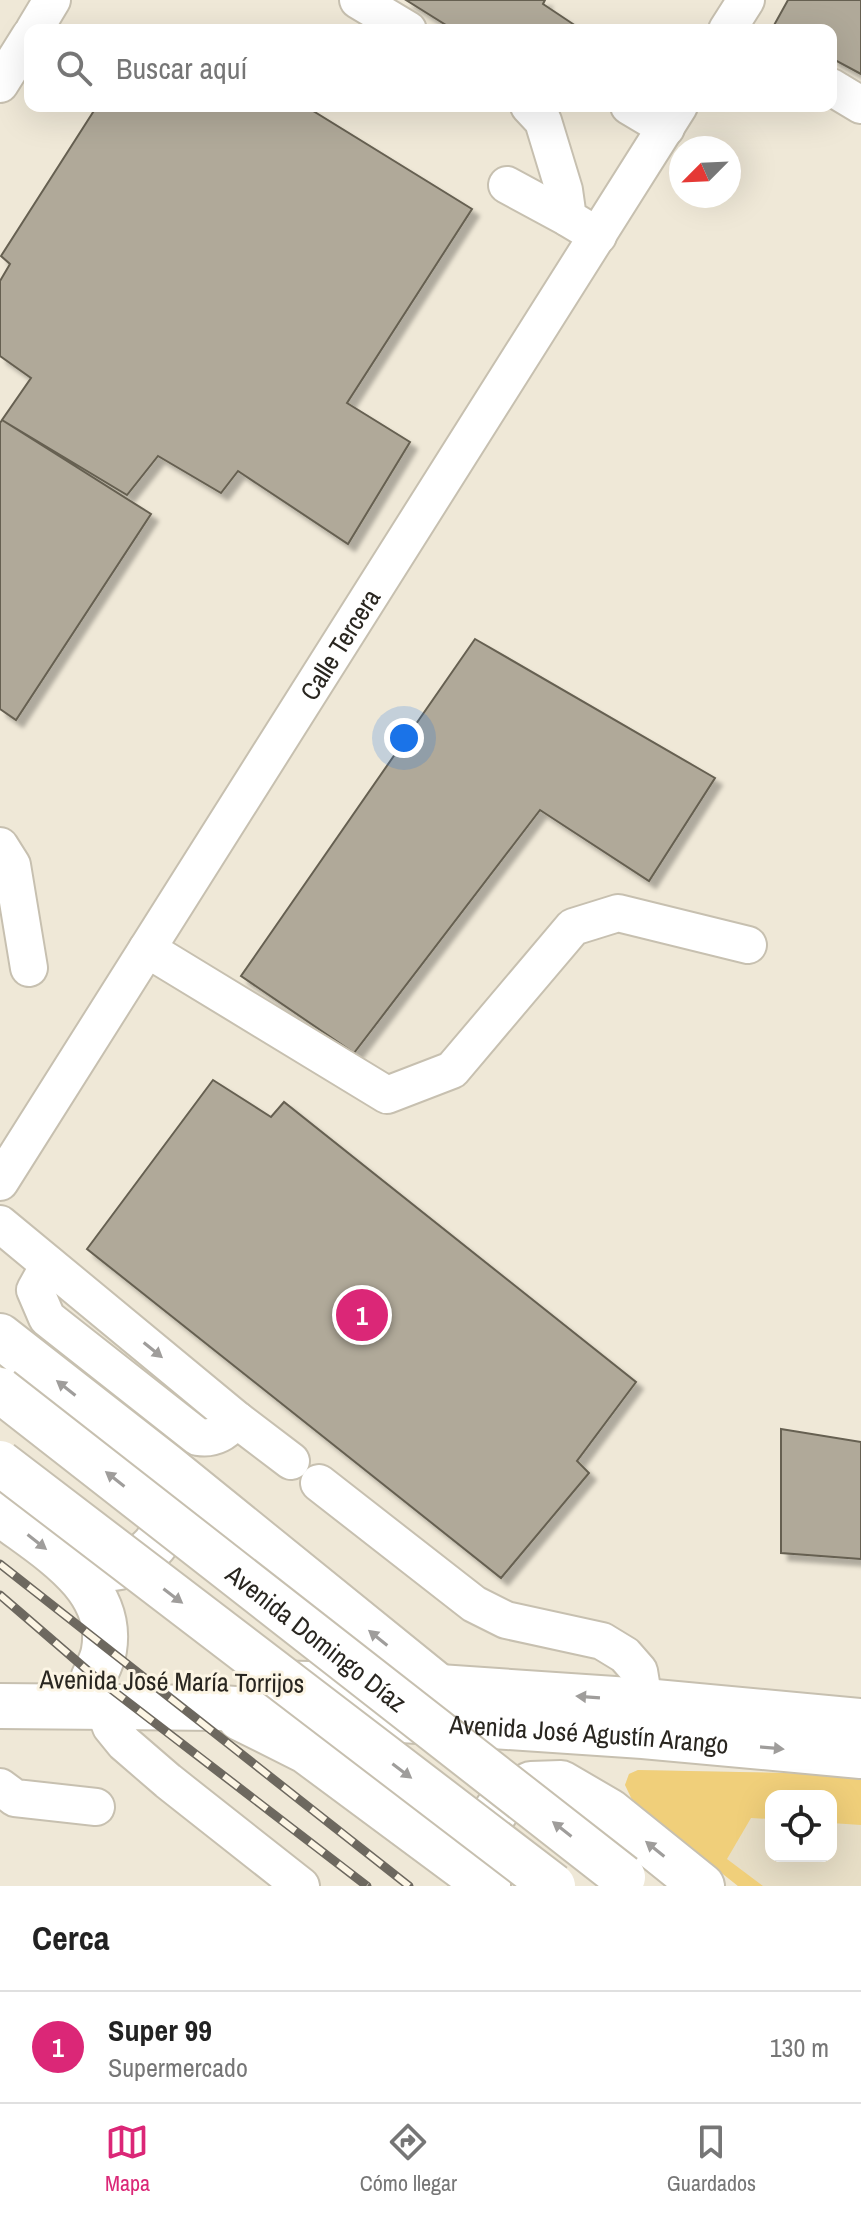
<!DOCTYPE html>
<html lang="es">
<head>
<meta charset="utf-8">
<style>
  body { margin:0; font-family:"Archivo Narrow",sans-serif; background:#f6f6f6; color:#222 }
  .controls { position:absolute; right:24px; bottom:24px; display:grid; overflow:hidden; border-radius:16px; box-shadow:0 8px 32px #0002 }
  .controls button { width:72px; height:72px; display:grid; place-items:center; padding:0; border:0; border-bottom:2px solid #e0e0e0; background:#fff; color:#222; font:40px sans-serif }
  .compass { position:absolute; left:669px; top:136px; width:72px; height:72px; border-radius:50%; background:#fff; box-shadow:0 8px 32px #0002; rotate:246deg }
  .you { position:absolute; left:404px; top:738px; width:28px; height:28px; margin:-20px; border:6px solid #fff; border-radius:50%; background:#1a73e8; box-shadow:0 0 0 12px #1a73e833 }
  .badge { display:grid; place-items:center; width:52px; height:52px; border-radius:50%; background:#db2777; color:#fff; font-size:26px; font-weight:700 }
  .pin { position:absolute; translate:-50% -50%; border:4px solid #fff; box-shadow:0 2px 8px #0006 }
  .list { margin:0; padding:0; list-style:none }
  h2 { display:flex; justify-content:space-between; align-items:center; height:104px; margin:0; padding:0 32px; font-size:34px }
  h2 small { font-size:26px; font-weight:400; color:#767676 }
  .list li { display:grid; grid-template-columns:52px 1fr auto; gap:24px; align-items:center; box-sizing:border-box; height:112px; padding:0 32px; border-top:2px solid #e0e0e0 }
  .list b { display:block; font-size:30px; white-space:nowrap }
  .list p { margin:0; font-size:26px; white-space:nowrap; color:#767676 }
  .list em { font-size:26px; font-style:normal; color:#767676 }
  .icon { flex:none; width:44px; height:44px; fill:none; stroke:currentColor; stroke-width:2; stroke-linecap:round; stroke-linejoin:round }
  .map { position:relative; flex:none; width:861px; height:1886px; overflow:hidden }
  .search { position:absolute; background:#fff; box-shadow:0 8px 32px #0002; left:24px; right:24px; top:24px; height:88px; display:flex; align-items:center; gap:20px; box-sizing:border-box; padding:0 28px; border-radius:16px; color:#767676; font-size:30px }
  .sheet { height:216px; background:#fff }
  nav { display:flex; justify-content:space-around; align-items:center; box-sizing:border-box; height:112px; border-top:2px solid #e0e0e0; background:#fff; font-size:22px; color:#767676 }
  nav a { display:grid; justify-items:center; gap:4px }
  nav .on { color:#db2777 }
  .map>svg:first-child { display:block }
  .built { fill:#e7dec6; fill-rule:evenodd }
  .green { fill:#f0cf7a }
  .building { fill:#b0a999; stroke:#666051; stroke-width:2; filter:url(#shadow) }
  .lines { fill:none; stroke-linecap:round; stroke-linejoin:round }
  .minor-casing { stroke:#c7c0b0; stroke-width:40 }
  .major-casing { stroke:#c7c0b0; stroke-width:48 }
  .minor { stroke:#fff; stroke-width:36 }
  .major { stroke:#fff; stroke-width:44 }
  .rail-casing { stroke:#6d685f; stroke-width:9 }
  .rail { stroke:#fcf5e4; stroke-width:6; stroke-dasharray:18; stroke-linecap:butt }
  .major-bridge-casing { stroke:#c7c0b0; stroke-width:48; stroke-linecap:butt }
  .major-bridge { stroke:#fff; stroke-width:44 }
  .oneway { fill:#9f9d9b }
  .labels { text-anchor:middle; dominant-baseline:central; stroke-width:6; stroke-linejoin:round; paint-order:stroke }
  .street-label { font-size:26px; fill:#292620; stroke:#fcf5e4 }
</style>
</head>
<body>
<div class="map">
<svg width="861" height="1886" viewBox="0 0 861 1886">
  <defs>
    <filter id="shadow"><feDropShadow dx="7" dy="7" stdDeviation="2" flood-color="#0004"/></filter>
  </defs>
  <rect width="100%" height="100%" fill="#efe8d7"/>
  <!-- built -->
  <path class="built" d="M638,1770L786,1773L861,1777V1886H738L625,1785L629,1774ZM771,1796H831V1856H771Z"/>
  <!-- green -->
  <path class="green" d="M638,1770L786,1773L861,1777V1825L831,1823V1796H771V1819L751,1818L727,1859L763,1886H738L634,1804L625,1785L629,1774Z"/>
  <!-- building -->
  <path class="building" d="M406,0H545L543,4L576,26L574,30H454Z
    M788,0H861V74L831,58V30H779L773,27Z
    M97,106H177L181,109L183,106H305L472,209L347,403L410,442L348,544L238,471L221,493L158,456L127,495L2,420L31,378L0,356V281L10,264L1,256Z
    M2,420L151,514L16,720L0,709V423Z
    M475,639L715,778L649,881L540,810L354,1053L241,976Z
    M213,1080L271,1117L284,1102L636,1382L577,1461L589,1473L501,1578L87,1249Z
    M781,1429L861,1442V1559L781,1553Z"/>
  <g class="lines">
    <defs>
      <g id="minor">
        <path d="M358,0L408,30"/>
        <path d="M34,30L52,0"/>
        <path d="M727,30L746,0"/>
        <path d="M0,84L30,36"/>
        <path d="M831,87L861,105"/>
        <path d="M529,106L543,121L564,190L568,218L598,236"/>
        <path d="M629,106L666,128"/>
        <path d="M507,185L568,218"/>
        <path d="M0,846L12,865L29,968"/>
        <path d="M147,949L387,1095L452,1070L573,927L618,913L748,945"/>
        <path id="s1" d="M0,1182L679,106"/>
        <path d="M0,1224L237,1420L291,1461"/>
        <path d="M49,1265L35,1290L47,1318L198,1437C216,1440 225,1431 237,1420"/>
        <path d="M319,1483L474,1604L506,1620L602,1641L625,1655L639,1671L644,1701"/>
        <path d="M103,1706L111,1727L124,1743L168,1781L301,1886"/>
        <path d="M0,1787L15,1798L96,1807"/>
      </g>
      <g id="major">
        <path d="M0,1336L165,1465L439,1687"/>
        <path d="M0,1513C44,1547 115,1585 104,1650C103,1659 97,1670 93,1679"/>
        <path d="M97,1569C105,1569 115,1569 123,1566C157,1555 178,1519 169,1484"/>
        <path d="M265,1683L439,1687L644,1701L861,1721"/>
        <path id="s2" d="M0,1706L220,1708L643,1736L861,1756"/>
        <path d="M240,1718L306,1751L488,1886"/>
        <path d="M488,1886L483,1853L489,1821L505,1798L531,1784L561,1783L609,1811L702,1886"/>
      </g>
    </defs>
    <!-- minor casing -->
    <use href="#minor" class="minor-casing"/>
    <!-- major casing -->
    <use href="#major" class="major-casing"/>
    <!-- minor -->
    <use href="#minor" class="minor"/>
    <!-- major -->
    <use href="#major" class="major"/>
    <defs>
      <path id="rail" d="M0,1564L409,1886
        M0,1595L94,1676L367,1886"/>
    </defs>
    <!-- rail casing -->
    <use href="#rail" class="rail-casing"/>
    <!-- rail -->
    <use href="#rail" class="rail"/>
    <defs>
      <g id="major-bridge">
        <path id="s3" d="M0,1390L623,1877"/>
        <path d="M0,1463L553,1886"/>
      </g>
    </defs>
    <!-- major-bridge casing -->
    <use href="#major-bridge" class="major-bridge-casing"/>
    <!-- major-bridge -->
    <use href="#major-bridge" class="major-bridge"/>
  </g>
  <!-- one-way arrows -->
  <defs><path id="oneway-solid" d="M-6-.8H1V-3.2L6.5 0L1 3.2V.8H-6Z" transform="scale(2)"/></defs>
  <g class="oneway">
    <use href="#oneway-solid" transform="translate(153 1350) rotate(39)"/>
    <use href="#oneway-solid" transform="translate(66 1388) rotate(-142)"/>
    <use href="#oneway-solid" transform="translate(115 1479) rotate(-142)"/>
    <use href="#oneway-solid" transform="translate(37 1542) rotate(38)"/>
    <use href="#oneway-solid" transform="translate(173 1596) rotate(37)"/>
    <use href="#oneway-solid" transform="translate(378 1638) rotate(-141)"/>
    <use href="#oneway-solid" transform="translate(588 1697) rotate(-176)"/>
    <use href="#oneway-solid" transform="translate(772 1748) rotate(5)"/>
    <use href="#oneway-solid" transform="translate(402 1771) rotate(37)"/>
    <use href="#oneway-solid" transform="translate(562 1829) rotate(-142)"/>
    <use href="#oneway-solid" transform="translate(655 1849) rotate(-141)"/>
  </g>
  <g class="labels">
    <!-- street labels -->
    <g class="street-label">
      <text stroke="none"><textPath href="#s1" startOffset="636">Calle Tercera</textPath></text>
      <text stroke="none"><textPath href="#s3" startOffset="402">Avenida Domingo Díaz</textPath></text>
      <text transform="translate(172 1681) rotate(1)">Avenida José María Torrijos</text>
      <text stroke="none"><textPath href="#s2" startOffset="590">Avenida José Agustín Arango</textPath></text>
    </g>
  </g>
</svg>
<div class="controls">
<button><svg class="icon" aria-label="locate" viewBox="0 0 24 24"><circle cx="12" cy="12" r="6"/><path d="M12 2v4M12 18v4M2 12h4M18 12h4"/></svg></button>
</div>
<svg class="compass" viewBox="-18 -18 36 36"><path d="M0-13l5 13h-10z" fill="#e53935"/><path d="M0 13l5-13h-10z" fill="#767676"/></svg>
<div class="you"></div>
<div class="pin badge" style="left:362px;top:1315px">1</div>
<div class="search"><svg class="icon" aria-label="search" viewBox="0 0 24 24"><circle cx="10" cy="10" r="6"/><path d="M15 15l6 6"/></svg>Buscar aquí</div>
</div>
<section class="sheet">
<h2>Cerca<small></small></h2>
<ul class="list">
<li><span class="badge">1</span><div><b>Super 99</b><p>Supermercado</p></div><em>130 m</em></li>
</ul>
</section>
<nav>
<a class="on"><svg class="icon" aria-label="map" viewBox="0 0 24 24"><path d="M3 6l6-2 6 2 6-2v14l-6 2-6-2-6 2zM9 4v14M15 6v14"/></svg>Mapa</a>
<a><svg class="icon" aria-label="directions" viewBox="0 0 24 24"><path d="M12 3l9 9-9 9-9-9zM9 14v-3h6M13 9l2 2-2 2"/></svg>Cómo llegar</a>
<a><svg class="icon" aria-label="saved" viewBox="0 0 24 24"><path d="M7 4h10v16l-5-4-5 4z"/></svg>Guardados</a>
</nav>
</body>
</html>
